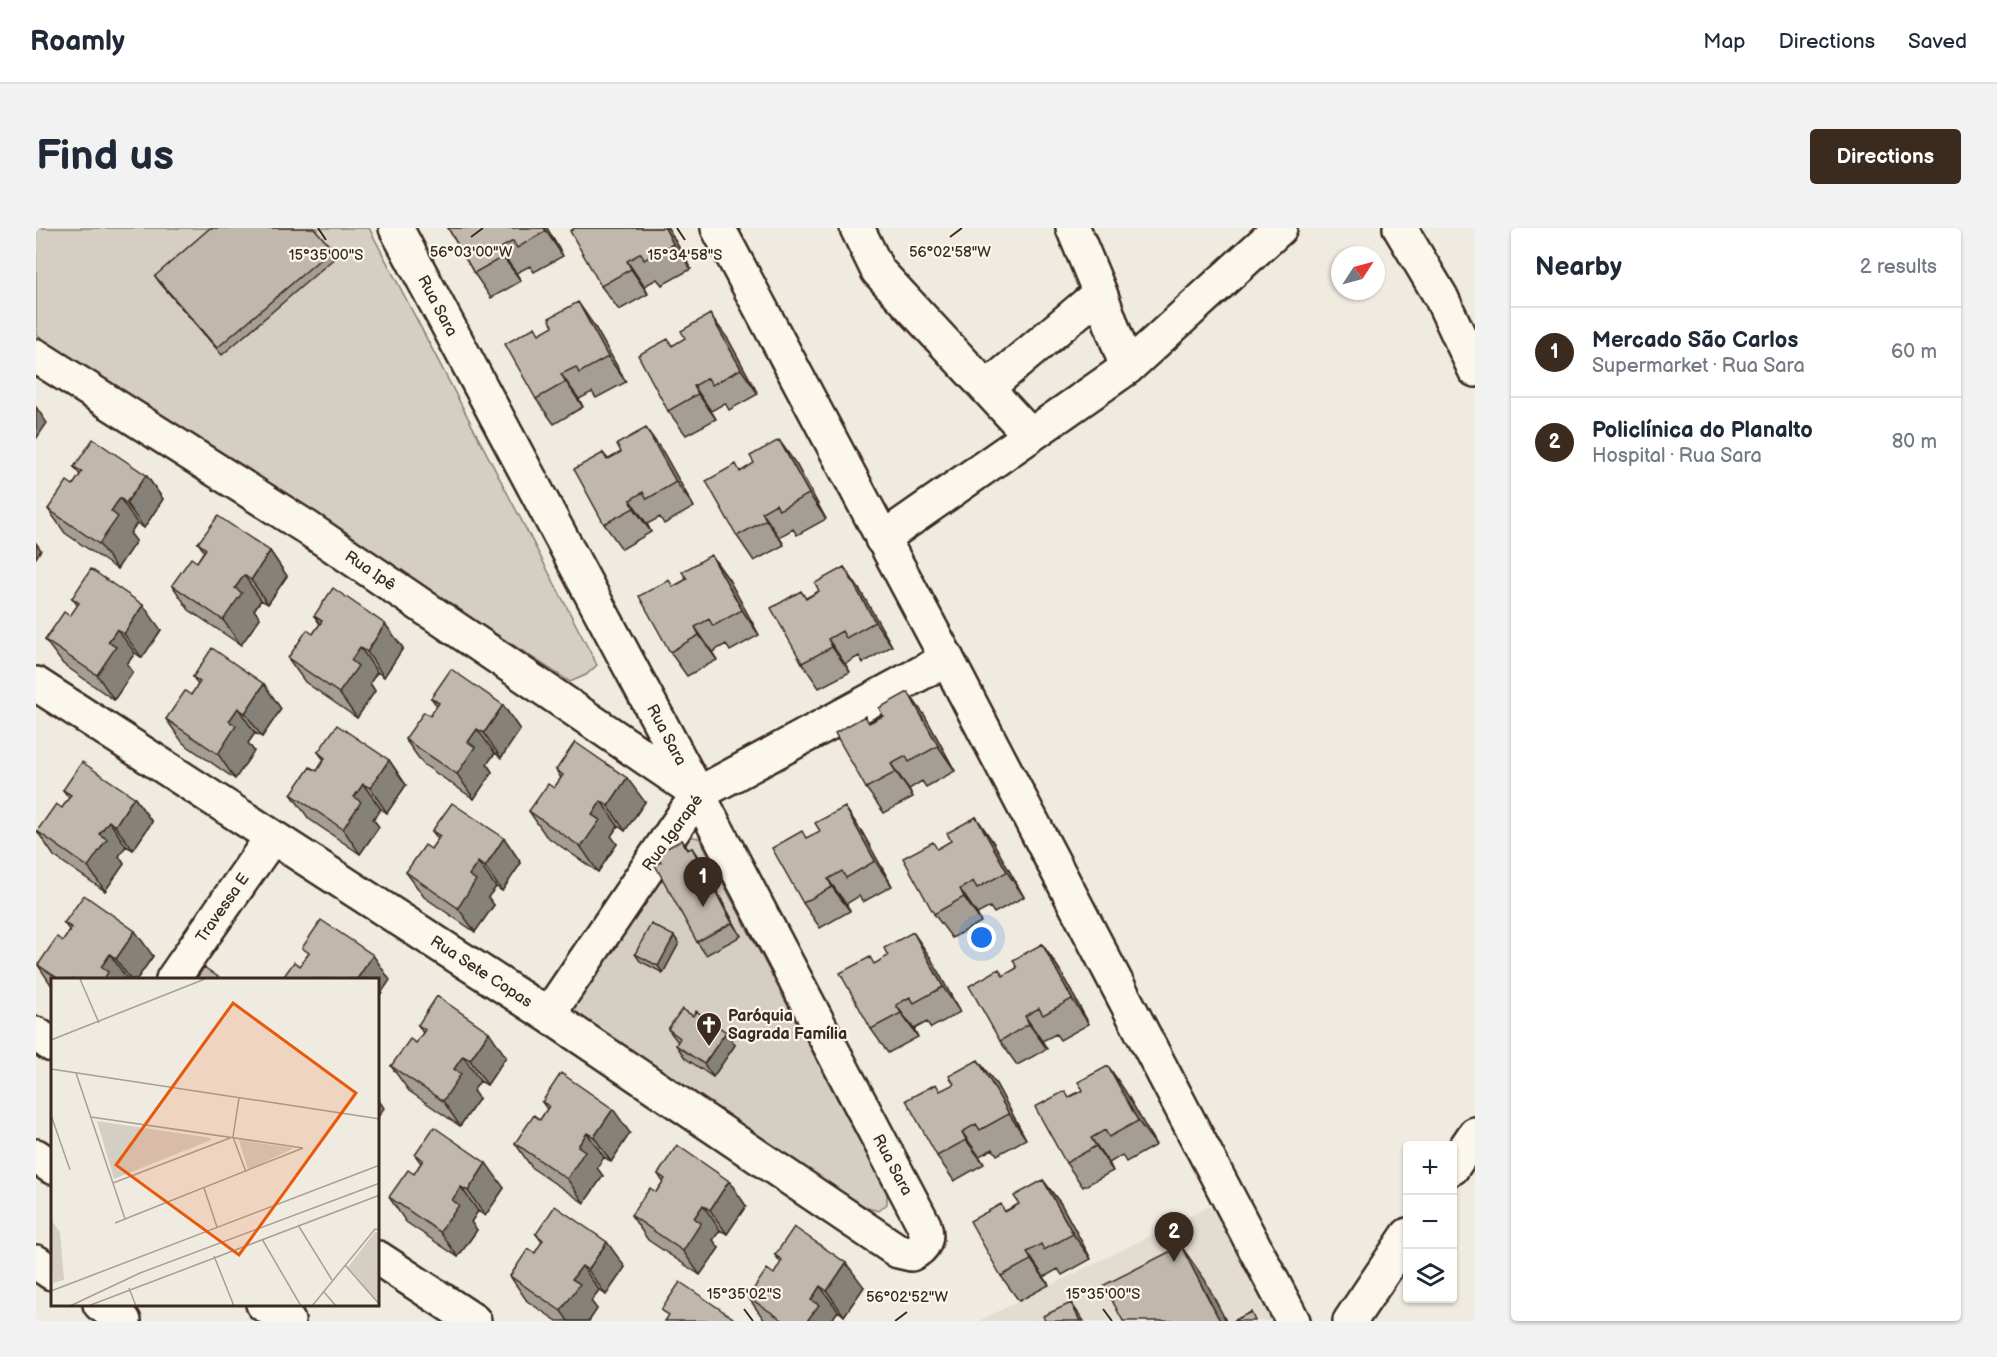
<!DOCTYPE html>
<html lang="en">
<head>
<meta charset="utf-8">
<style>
  body { margin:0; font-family:"Balsamiq Sans",sans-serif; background:#f2f2f3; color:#1f2937 }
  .controls { position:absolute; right:18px; bottom:18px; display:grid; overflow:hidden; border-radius:6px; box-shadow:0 2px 4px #0004 }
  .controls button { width:54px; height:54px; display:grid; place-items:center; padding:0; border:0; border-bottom:2px solid #e0e1e3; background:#fff; color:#1f2937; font:30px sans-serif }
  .compass { position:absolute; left:1295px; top:18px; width:54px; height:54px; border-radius:50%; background:#fff; box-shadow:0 2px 4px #0004; rotate:54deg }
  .you { position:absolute; left:946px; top:710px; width:21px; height:21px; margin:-15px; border:4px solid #fff; border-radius:50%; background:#1a73e8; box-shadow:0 0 0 9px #1a73e833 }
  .badge { display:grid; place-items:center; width:39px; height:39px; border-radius:50%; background:#3b2a1e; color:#fff; font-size:20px; font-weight:700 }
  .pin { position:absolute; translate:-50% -50px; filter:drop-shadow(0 2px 3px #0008) }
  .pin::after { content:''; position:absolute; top:32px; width:21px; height:18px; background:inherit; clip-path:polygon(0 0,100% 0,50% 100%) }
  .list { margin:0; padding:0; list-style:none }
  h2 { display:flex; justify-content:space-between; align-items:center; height:78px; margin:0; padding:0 24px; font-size:26px }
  h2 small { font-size:20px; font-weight:400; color:#747a83 }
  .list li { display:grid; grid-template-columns:39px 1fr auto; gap:18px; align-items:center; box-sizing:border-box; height:90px; padding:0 24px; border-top:2px solid #e0e1e3 }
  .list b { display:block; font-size:22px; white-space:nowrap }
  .list p { margin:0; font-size:20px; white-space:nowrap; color:#747a83 }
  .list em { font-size:20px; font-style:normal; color:#747a83 }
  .icon { flex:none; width:33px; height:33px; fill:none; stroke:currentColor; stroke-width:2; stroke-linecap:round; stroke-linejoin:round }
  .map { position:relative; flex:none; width:1439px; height:1093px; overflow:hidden; border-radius:6px }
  header { display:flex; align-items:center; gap:36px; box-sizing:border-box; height:84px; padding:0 30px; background:#fff; border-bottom:2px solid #e0e1e3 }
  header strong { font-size:28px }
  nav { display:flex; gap:33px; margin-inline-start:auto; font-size:21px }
  .intro { display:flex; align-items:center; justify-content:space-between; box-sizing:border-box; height:144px; padding:0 36px }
  h1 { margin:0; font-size:42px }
  .button { padding:15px 27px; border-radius:6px; background:#3b2a1e; color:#fff; font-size:21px; font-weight:700 }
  main { display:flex; gap:36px; padding:0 36px }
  aside { flex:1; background:#fff; border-radius:6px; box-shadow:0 2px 4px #0004 }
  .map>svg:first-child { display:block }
  .built { fill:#e2dcd1 }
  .park { fill:#d5cec3; stroke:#887c70; stroke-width:1.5 }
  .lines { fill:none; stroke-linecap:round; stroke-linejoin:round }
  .minor-casing { stroke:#3b2a1e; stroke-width:38 }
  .major-casing { stroke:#3b2a1e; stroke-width:38 }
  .minor { stroke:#fbf7ec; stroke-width:33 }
  .major { stroke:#fbf7ec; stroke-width:33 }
  .wall { fill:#a59e95; stroke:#3b2a1e; stroke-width:1.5 }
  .shaded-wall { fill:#868179; stroke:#3b2a1e; stroke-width:1.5 }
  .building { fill:#c0b8ad; stroke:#3b2a1e; stroke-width:1.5 }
  .ticks { fill:none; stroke:#3b2a1e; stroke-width:2 }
  .labels { text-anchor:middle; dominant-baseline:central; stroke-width:4.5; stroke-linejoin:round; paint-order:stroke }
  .street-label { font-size:16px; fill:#3b2a1e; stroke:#fbf7ec }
  .poi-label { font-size:16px; font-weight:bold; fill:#3b2a1e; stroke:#fbf7ec; text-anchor:start }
  .inset-road { fill:none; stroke:#a89e92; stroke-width:1.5 }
  .view { fill:#e8590c; fill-opacity:0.15; stroke:#e8590c; stroke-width:3 }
  .inset-edge { fill:none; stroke:#3b2a1e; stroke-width:3 }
  .ticks-label { font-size:15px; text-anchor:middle; fill:#3b2a1e; stroke:#fbf7ec; stroke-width:4.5; stroke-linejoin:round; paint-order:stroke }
</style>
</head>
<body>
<header>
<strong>Roamly</strong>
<nav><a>Map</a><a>Directions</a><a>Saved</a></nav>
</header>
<div class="intro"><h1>Find us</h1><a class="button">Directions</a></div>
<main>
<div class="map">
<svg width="1439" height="1093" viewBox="0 0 1439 1093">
  <rect width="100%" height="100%" fill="#f0ebe0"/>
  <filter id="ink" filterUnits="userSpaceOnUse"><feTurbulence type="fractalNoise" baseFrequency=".0167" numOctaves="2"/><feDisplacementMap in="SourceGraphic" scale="12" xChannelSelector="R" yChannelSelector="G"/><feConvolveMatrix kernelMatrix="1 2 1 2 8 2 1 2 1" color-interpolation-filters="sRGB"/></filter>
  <g filter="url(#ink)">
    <!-- built -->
    <path class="built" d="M1182,974L1244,1093H943Z"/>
    <!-- park -->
    <path class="park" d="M0,0H333L561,437L550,447L534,454L0,107Z
      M651,608L663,610L851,965V976L843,983L831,980L530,789Z"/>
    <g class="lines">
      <defs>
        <path id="minor" d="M821,0L842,43L994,207
          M1037,0L1064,65L1091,140
          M1364,0L1405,69L1439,142
          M0,128L270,299L657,562
          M951,160L1064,65
          M846,311L1091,140L1244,0
          M0,456L512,787L862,1023L875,1026C888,1020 893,1011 888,997L662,566L360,0
          M137,751L236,609
          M512,787L662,566L911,431
          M1416,940L1439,906
          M0,1034L16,1045
          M64,1076L88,1093
          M1314,1093L1372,1007"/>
        <path id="major" d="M682,0L911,431L1257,1093
          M0,806L16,817
          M0,928L16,939
          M342,1030L438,1093
          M227,1076L252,1093"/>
      </defs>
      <!-- minor casing -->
      <use href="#minor" class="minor-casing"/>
      <!-- major casing -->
      <use href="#major" class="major-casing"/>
      <!-- minor -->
      <use href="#minor" class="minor"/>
      <!-- major -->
      <use href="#major" class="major"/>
    </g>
    <!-- wall -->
    <path class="wall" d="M412,0H511L527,28L498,44L494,38L480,45L485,53L455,70L438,45Z
      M539,0H632L655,41L626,57L621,51L608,58L612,66L583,82L565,58Z
      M296,21L301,28L186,127L124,55L119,48Z
      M559,99L590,154L560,170L556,164L543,171L547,179L518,196L500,171L504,106Z
      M692,111L722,166L693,182L689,175L675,183L680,191L650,207L632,183L636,117Z
      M627,224L658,279L628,296L624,289L611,296L615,304L586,321L568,296L567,225L572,231Z
      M760,236L790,291L761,307L757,301L743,309L748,317L718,333L701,308L704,243Z
      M38,239L110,247L127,271L108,300L101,295L94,305L100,313L81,341L29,305L12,281L37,257L44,247Z
      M162,315L234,323L251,348L232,376L225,372L218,382L224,390L205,417L153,382L136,357L161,334L168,323Z
      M675,327L693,352L723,407L694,423L690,416L676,424L681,432L651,448L634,424L638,358L651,351Z
      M808,339L825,364L856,418L827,435L823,428L809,436L814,444L783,460L766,435L770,370L783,363Z
      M36,370L125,402L106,430L99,425L91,436L97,444L78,472L27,436L9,412L34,388L42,378Z
      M278,388L349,396L367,420L348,449L341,444L334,455L339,463L321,490L269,454L252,430L277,406L284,396Z
      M157,449L228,456L245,481L226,509L219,505L212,515L218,523L199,551L147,515L130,491L155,467L162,457Z
      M395,470L467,477L484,502L465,530L459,525L451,536L456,544L438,571L387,536L369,511L394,488L401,478Z
      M889,488L919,543L890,559L886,553L873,561L877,569L848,585L830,560L834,495Z
      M282,524L353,532L370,557L351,585L345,581L337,591L343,599L324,626L273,591L255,566L281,543L288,532Z
      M520,542L609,574L589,603L582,598L575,608L581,616L562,644L510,608L493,583L518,560L525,550Z
      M27,562L98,569L116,594L97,622L90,618L83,628L88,636L69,663L18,628L1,603L26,580L33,570Z
      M940,589L957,614L988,669L958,685L954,679L941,686L945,694L916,710L898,686L902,621L915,613Z
      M396,603L468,610L485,635L466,663L460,659L452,669L458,677L439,704L388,669L370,644L395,621L402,611Z
      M826,604L856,658L827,674L823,668L810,676L814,683L784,700L767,675L771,610Z
      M646,612L653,622L656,620L665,634L705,708L670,727L661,714L625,634Z
      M28,695L117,728L101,751H16V758L2,737L27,713L34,703Z
      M643,715L627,745L604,733L599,726Z
      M1006,716L1023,741L1053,796L1024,812L1020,806L1006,813L1011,821L981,837L964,813L968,748L981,740Z
      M894,729L924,784L895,800L891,794L878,801L882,809L852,825L835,801L839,736Z
      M657,788L690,804L699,817L677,849L649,830L640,817L642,814L632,801Z
      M382,797L470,829L451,857L444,853L437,863L443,871L424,898L373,863L355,838L380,815L387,805Z
      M1072,838L1089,863L1120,917L1090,934L1086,927L1073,935L1077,943L1047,959L1030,935L1033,869L1047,862Z
      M960,856L990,911L961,927L957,921L943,928L948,936L918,953L901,928Z
      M506,874L594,905L575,934L568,929L561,940L567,948L548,975L496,940L479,915L504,892L511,881Z
      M379,927L468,960L449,988L442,983L435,994L441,1002L422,1029L370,994L353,969L378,946L385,935Z
      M622,946L693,953L710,978L691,1006L684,1002L677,1012L683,1020L664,1047L612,1012L595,987L620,964L627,954Z
      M1007,952L1025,976L1055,1031L1026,1047L1022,1041L1008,1049L1013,1057L983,1073L965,1048L969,983L983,976Z
      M500,1006L589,1039L570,1067L563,1062L555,1073L561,1081L553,1093H521L491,1073L474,1048L499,1025L506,1014Z
      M739,1027L828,1059L808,1088L802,1083L795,1093H729L712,1069L738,1046L745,1035Z"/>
    <!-- shaded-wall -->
    <path class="shaded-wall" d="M508,0H511L527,28L510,3Z
      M629,0H632L655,41L637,16Z
      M463,21L480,45L485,53L467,29Z
      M591,33L608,58L612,66L595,41Z
      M542,74L559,99L590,154L572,129Z
      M674,86L692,111L722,166L705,141Z
      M525,146L543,171L547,179L530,154Z
      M658,158L675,183L680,191L662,166Z
      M0,179L11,195L0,211Z
      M610,200L627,224L658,279L640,254Z
      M743,212L760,236L790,291L773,266Z
      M110,247L127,271L108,300L90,275Z
      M84,270L101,295L94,305L100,313L81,341L63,316L75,283Z
      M594,272L611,296L615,304L598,280Z
      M726,284L743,309L748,317L730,292Z
      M0,315L5,322L0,330Z
      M234,323L251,348L232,376L215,352Z
      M675,327L693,352L723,407L706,382Z
      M808,339L825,364L856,418L839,394Z
      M208,347L225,372L218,382L224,390L205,417L187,392L199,360Z
      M107,377L125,402L106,430L88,406Z
      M349,396L367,420L348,449L331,424Z
      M659,399L676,424L681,432L663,407Z
      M81,401L99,425L91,436L97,444L78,472L61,447L72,414Z
      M792,411L809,436L814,444L796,419Z
      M324,419L341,444L334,455L339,463L321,490L303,465L315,432Z
      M228,456L245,481L226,509L209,485Z
      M872,464L889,488L919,543L902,518Z
      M467,477L484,502L465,530L448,505Z
      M202,480L219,505L212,515L218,523L199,551L182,526L193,493Z
      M441,501L459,525L451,536L456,544L438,571L421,546L432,514Z
      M353,532L370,557L351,585L334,560Z
      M855,536L873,561L877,569L860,544Z
      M591,550L609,574L589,603L572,578Z
      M327,556L345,581L337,591L343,599L324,626L307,601L318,569Z
      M98,569L116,594L97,622L79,598Z
      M565,573L582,598L575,608L581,616L562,644L545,619L556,587Z
      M809,579L826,604L856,658L839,633Z
      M940,589L957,614L988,669L971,644Z
      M73,593L90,618L83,628L88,636L69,663L52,639L63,606Z
      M468,610L485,635L466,663L449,639Z
      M656,620L665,634L705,708L696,695Z
      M442,634L460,659L452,669L458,677L439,704L422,680L433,647Z
      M792,651L810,676L814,683L796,659Z
      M924,661L941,686L945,694L928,669Z
      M99,703L117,728L101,751H94L80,731Z
      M877,704L894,729L924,784L907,759Z
      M638,708L643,715L627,745L622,738Z
      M1006,716L1023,741L1053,796L1036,771Z
      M74,726L91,751H68L65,739Z
      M337,727L354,752L342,770V751H321Z
      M860,777L878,801L882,809L865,785Z
      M989,788L1006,813L1011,821L993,796Z
      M453,804L470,829L451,857L434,832Z
      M690,804L699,817L677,849L668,836Z
      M427,828L444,853L437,863L443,871L424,898L407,873L418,841Z
      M942,832L960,856L990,911L973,886Z
      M1072,838L1089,863L1120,917L1102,893Z
      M342,871L348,880L342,889Z
      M577,881L594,905L575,934L558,909Z
      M926,904L943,928L948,936L930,912Z
      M551,905L568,929L561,940L567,948L548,975L531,951L542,918Z
      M1055,910L1073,935L1077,943L1060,918Z
      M450,935L468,960L449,988L432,963Z
      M1007,952L1025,976L1055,1031L1037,1006Z
      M693,953L710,978L691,1006L674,982Z
      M425,959L442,983L435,994L441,1002L422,1029L404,1004L416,972Z
      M667,977L684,1002L677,1012L683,1020L664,1047L647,1023L658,990Z
      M571,1014L589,1039L570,1067L552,1042Z
      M1145,1018L1169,1052L1190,1093H1184Z
      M991,1024L1008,1049L1013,1057L995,1032Z
      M810,1035L828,1059L808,1088L791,1063Z
      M546,1038L563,1062L555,1073L561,1081L553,1093H532L525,1083L536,1051Z
      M784,1058L802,1083L795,1093H771L775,1072Z
      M1035,1075L1048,1093H1044Z"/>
    <!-- building -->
    <path class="building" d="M174,0H278L296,21L181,120L119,48Z
      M412,0H508L510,3L481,20L477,13L463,21L467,29L438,45Z
      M539,0H629L637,16L608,32L605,25L591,33L595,41L565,58L534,3Z
      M542,74L572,129L543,145L540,139L525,146L530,154L500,171L469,116L499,99L503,106L517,98L513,90Z
      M674,86L705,141L676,157L672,150L658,158L662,166L632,183L602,127L632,111L636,118L649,110L645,103Z
      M610,200L640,254L611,271L607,264L594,272L598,280L568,296L538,241L567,225L571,232L585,224L581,216Z
      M57,211L110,247L90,275L84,270L75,283L82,289L63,316L12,281L31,253L37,257L46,244L38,239Z
      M743,212L773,266L743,282L740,276L726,284L730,292L701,308L670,253L700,236L704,244L718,235L714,228Z
      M182,288L234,323L215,352L208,347L199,360L206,365L187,392L136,357L155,330L161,334L170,321L162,315Z
      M675,327L706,382L677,398L673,391L659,399L663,407L634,424L603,368L633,352L637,359L651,351L646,344Z
      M808,339L839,394L810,410L806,403L792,411L796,419L766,435L735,380L765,363L770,371L783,363L779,355Z
      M55,341L107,377L88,406L81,401L72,414L80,419L61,447L9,412L28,384L34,388L43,375L36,370Z
      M297,360L349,396L331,424L324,419L315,432L322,438L303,465L252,430L271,402L277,406L286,393L278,388Z
      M176,420L228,456L209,485L202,480L193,493L200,498L182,526L130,491L149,463L155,467L164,454L157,449Z
      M415,441L467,477L448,505L441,501L432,514L439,519L421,546L369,511L388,484L394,488L403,475L395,470Z
      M872,464L902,518L873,534L870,528L855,536L860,544L830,560L799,505L829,488L833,495L847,488L843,480Z
      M301,497L353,532L334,560L327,556L318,569L325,574L307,601L255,566L274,539L281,543L289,530L282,524Z
      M539,514L591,550L572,578L565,573L556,587L564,592L545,619L493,583L512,556L518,560L527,547L520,542Z
      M46,534L98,569L79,598L73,593L63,606L71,611L52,639L1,603L20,576L26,580L35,567L27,562Z
      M416,575L468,610L449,639L442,634L433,647L440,652L422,680L370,644L389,617L395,621L404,608L396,603Z
      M809,579L839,633L810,650L806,643L792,651L796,659L767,675L736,620L766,603L770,610L784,603L779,595Z
      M940,589L971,644L941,660L937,653L924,661L928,669L898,686L867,630L897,614L901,621L915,613L911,605Z
      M646,612L651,622L656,620L696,695L661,714L619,637L625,634L620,626Z
      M48,667L99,703L80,731L74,726L65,739L72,744L68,751H23L2,737L21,709L27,713L36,700L28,695Z
      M285,692L337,727L321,751H246L258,734L264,738L273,725L266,720Z
      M615,696L638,708L622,738L599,726Z
      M877,704L907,759L878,775L874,769L860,777L865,785L835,801L804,745L834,729L838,736L852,728L848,720Z
      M1006,716L1036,771L1007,787L1003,780L989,788L993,796L964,813L933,758L963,741L967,748L981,740L977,732Z
      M168,739L185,751H160Z
      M401,768L453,804L434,832L427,828L418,841L425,846L407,873L355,838L374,811L380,815L389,802L382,797Z
      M646,781L657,788L660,783L690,804L668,836L640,817L644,810L632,801Z
      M942,832L973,886L944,902L940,896L926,904L930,912L901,928L870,872L900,856L904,863L918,856L913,848Z
      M1072,838L1102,893L1073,909L1069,902L1055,910L1060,918L1030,935L999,879L1029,863L1033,870L1047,862L1042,854Z
      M525,845L577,881L558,909L551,905L542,918L549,923L531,951L479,915L498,887L504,892L513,878L506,874Z
      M398,899L450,935L432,963L425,959L416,972L423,977L404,1004L353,969L372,942L378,946L387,932L379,927Z
      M641,917L693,953L674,982L667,977L658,990L665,995L647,1023L595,987L614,960L620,964L629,951L622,946Z
      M1007,952L1037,1006L1008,1022L1005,1016L991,1024L995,1032L965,1048L934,993L965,976L969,984L983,976L978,968Z
      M519,978L571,1014L552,1042L546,1038L536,1051L544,1056L525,1083L474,1048L492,1021L499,1025L507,1012L500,1006Z
      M758,999L810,1035L791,1063L784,1058L775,1072L783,1077L771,1093H748L712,1069L731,1041L738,1046L746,1032L739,1027Z
      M1145,1018L1184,1093H1087L1068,1057Z
      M644,1054L697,1090L695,1093H629L633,1087L625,1082Z
      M1035,1075L1044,1093H1009L1007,1088Z
      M1215,1084L1219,1093H1197Z"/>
  </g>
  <!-- ticks -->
  <path class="ticks" d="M282,0L290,12M641,0L649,12M435,9L447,0M914,9L926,0M708,1081L717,1093M1067,1081L1076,1093M859,1093L871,1084"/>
  <!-- icons -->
  <defs>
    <symbol id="church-pin" viewBox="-11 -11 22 30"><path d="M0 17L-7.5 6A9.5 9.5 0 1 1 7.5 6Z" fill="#3b2a1e" stroke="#fbf7ec"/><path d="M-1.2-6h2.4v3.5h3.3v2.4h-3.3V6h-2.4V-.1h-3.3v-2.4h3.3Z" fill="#fff"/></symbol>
  </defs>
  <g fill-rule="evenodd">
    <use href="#church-pin" x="658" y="782" width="30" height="40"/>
  </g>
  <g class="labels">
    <!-- street labels -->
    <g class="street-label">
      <text transform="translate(401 78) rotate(62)">Rua Sara</text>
      <text transform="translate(334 343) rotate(34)">Rua Ipê</text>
      <text transform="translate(630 507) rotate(62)">Rua Sara</text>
      <text transform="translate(637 605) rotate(-54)">Rua Igarapé</text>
      <text transform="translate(187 680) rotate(-55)">Travessa E</text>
      <text transform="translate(445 744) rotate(33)">Rua Sete Copas</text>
      <text transform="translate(856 937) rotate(62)">Rua Sara</text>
    </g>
    <!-- poi labels -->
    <g class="poi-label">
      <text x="692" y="788">Paróquia<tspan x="692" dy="18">Sagrada Família</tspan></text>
    </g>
  </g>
  <!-- overview -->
  <g transform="translate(15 750)">
    <rect width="328" height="328" fill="#f0ebe0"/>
    <path d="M0,242L9,254L13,302L2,305Z" fill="#d5cec3"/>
    <path d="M46,143L160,160V162L63,201ZM188,162L243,170L197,192ZM324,254H328V325L297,289Z" fill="#d5cec3"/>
    <path class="inset-road" d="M29,1L48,45M0,62L154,1M0,91L329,141M25,95L74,241M188,120L182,159L195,194M0,137L19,192M40,139L252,170M62,205L179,160M153,210L166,249M64,245L252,170M247,247L281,302M211,261L250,328M163,278L183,328M294,287L329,327M78,310L85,328M0,313L329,187M273,314L285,328M19,328L89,295L329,205M37,328L329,217M261,328L324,251L329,252"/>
    <path class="view" d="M182,25L305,115L188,277L65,187Z"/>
    <rect width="328" height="328" class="inset-edge"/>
  </g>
  <g class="ticks-label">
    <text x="435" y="29">56°03'00"W</text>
    <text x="914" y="29">56°02'58"W</text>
    <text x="649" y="32">15°34'58"S</text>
    <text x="290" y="32">15°35'00"S</text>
    <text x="708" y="1071">15°35'02"S</text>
    <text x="1067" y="1071">15°35'00"S</text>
    <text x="871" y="1074">56°02'52"W</text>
  </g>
</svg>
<div class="controls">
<button>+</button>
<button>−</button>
<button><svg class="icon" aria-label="layers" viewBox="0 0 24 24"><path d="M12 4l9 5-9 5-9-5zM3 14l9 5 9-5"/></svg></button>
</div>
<svg class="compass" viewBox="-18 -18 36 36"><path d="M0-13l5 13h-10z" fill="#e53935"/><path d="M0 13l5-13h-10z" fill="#747a83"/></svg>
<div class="you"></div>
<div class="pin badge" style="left:667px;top:679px">1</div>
<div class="pin badge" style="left:1138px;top:1034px">2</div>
</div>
<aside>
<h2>Nearby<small>2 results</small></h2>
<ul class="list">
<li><span class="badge">1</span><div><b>Mercado São Carlos</b><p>Supermarket · Rua Sara</p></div><em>60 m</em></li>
<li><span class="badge">2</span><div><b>Policlínica do Planalto</b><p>Hospital · Rua Sara</p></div><em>80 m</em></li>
</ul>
</aside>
</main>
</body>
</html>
